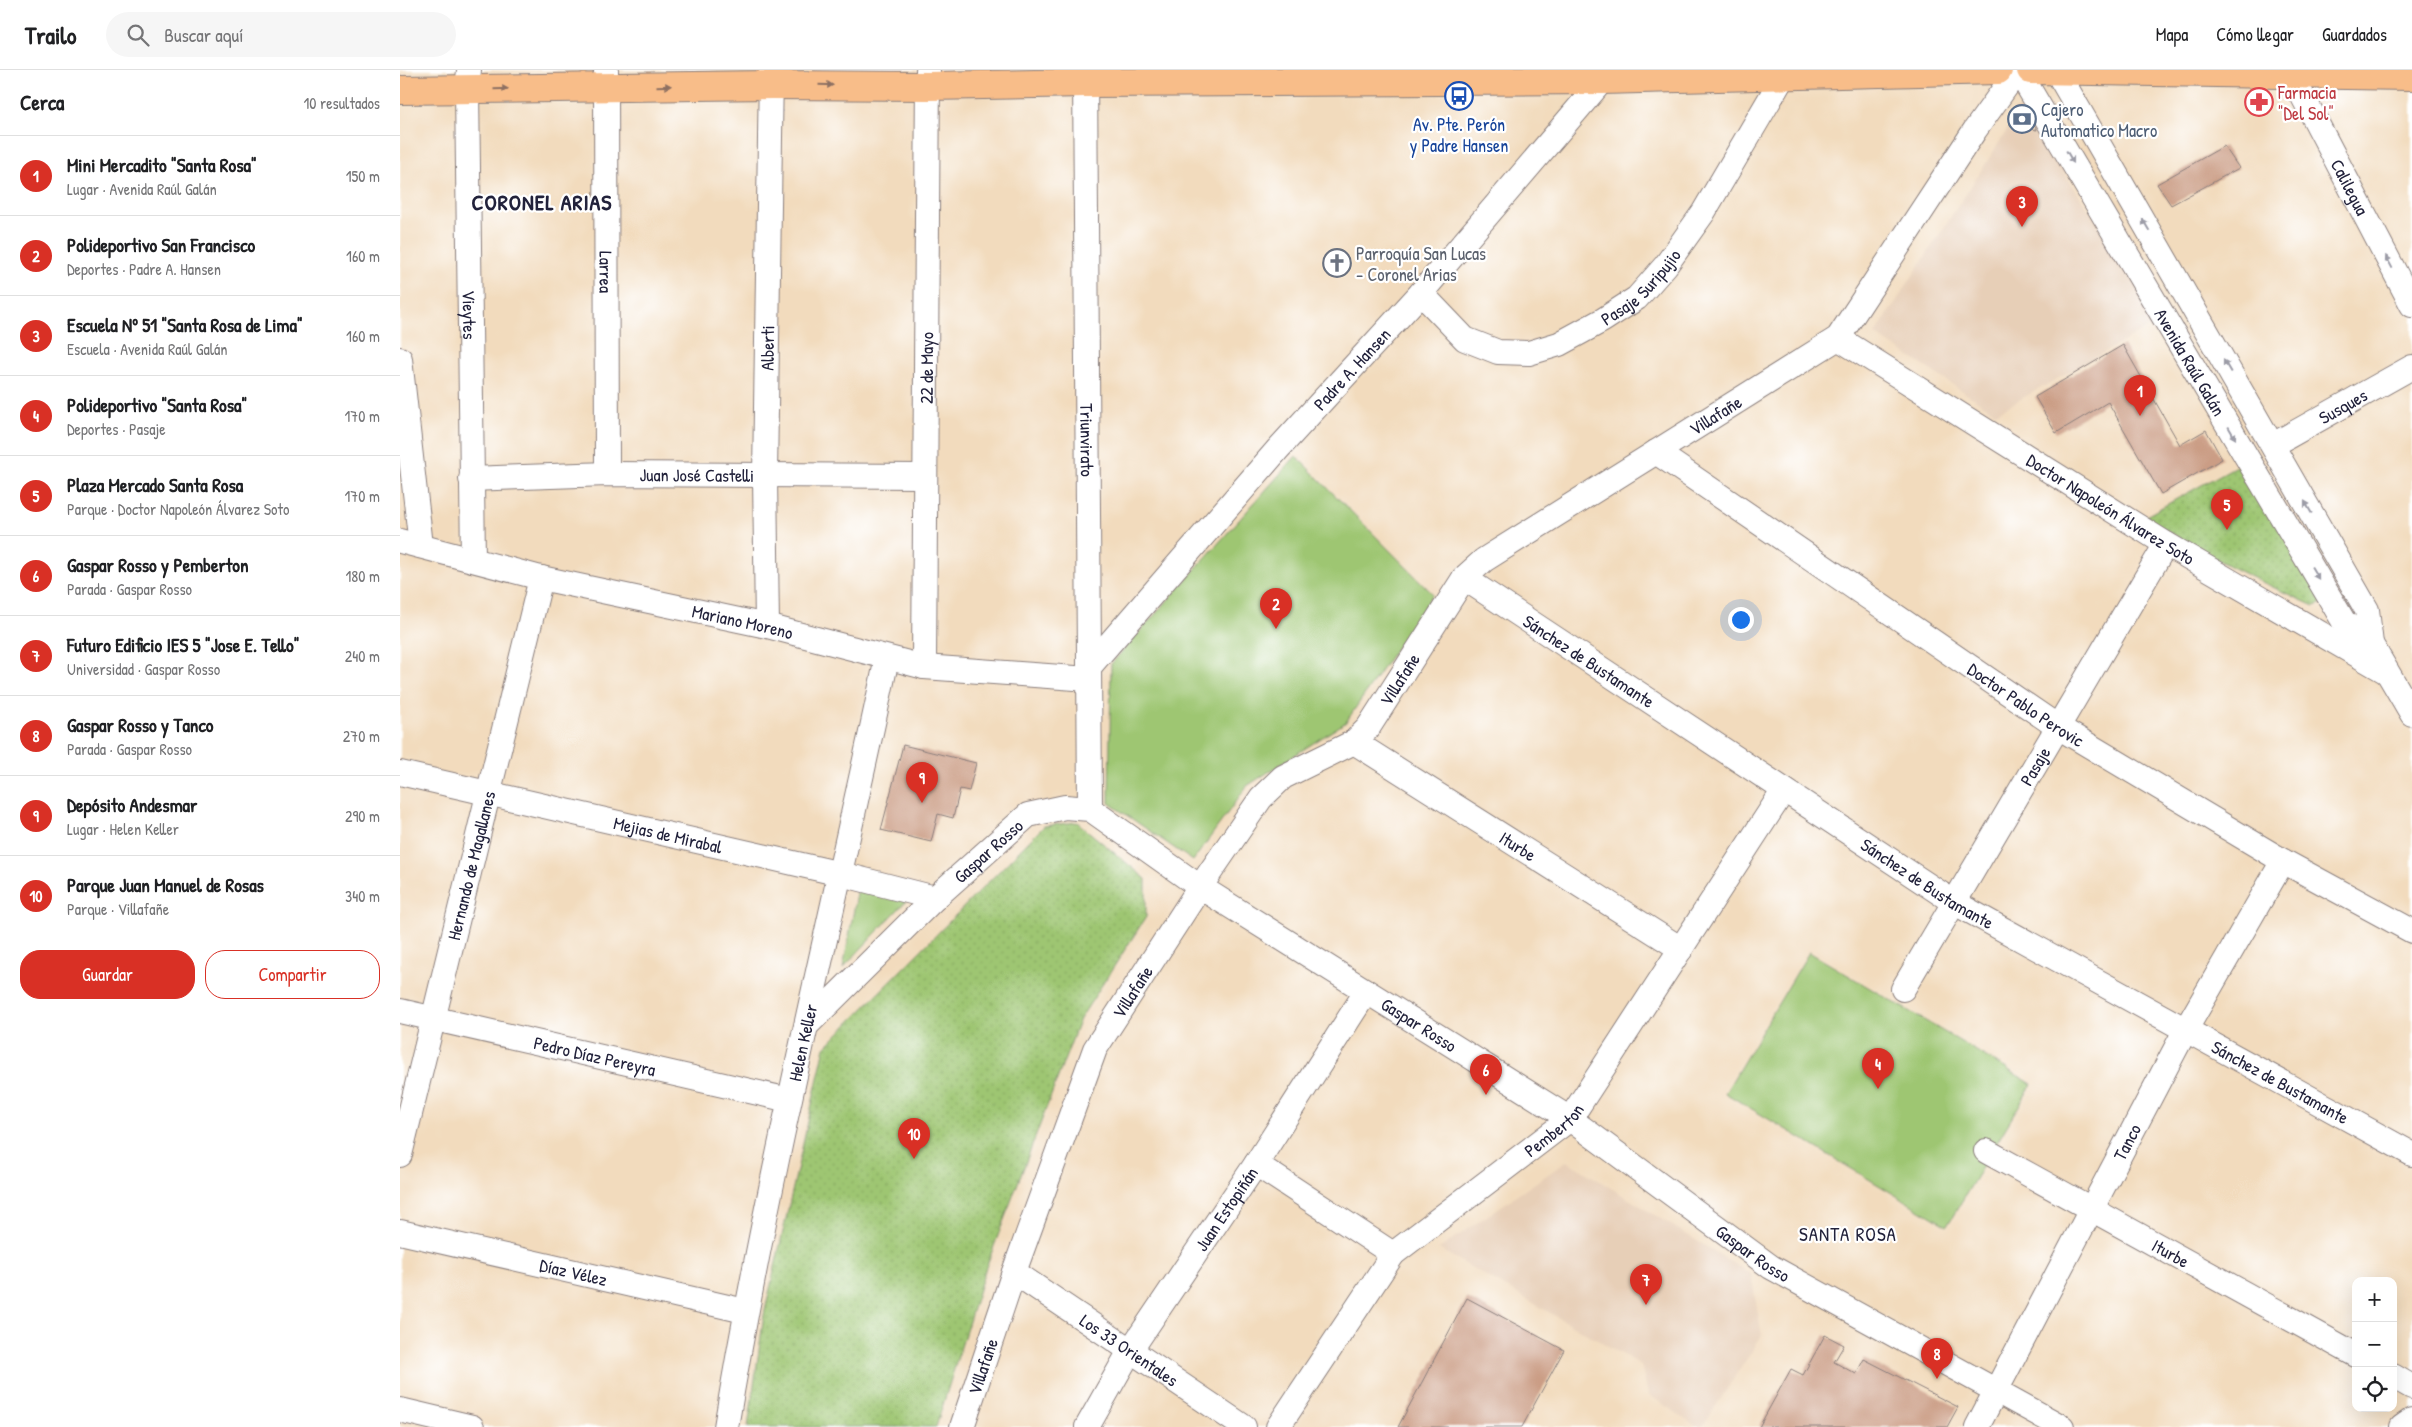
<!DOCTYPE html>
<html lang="es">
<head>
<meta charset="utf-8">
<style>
  body { margin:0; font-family:"Patrick Hand",sans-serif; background:#f6f6f6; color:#202124 }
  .controls { position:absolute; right:15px; bottom:15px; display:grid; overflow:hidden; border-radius:10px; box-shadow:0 5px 20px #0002 }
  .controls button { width:45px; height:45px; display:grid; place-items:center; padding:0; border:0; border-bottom:1px solid #e0e0e0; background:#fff; color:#202124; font:25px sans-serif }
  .you { position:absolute; left:1340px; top:549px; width:18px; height:18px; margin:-12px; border:4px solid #fff; border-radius:50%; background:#1a73e8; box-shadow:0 0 0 8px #1a73e833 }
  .badge { display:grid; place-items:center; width:32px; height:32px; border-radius:50%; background:#d93025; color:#fff; font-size:16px; font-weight:700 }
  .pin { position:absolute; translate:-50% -41px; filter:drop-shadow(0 1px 2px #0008) }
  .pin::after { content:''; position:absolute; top:26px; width:18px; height:15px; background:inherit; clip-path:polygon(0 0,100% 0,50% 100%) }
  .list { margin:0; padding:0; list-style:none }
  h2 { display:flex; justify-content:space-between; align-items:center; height:65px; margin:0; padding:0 20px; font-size:21px }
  h2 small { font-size:16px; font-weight:400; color:#757577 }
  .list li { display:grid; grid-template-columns:32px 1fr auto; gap:15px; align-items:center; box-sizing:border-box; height:80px; padding:0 20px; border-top:1px solid #e0e0e0 }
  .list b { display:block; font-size:19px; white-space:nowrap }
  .list p { margin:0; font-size:16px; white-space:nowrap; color:#757577 }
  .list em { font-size:16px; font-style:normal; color:#757577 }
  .actions { display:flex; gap:10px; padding:15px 20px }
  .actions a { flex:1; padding:11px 0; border:1px solid #d93025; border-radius:20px; text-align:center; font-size:18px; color:#d93025 }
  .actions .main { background:#d93025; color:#fff }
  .icon { flex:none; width:28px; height:28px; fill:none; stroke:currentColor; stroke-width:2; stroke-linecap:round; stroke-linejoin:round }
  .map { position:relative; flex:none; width:2012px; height:1357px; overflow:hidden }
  header { display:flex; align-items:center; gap:30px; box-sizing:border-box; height:70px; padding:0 25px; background:#fff; border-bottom:1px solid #e0e0e0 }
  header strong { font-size:24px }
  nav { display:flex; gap:28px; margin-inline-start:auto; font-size:18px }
  .search { width:350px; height:45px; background:#f6f6f6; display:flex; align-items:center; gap:12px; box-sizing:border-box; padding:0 18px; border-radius:28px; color:#757577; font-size:19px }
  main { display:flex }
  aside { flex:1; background:#fff }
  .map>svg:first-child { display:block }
  .built { fill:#e7cfb7 }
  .grass { fill:#9ec672; stroke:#607456 }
  .park { fill:url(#park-dots); stroke:#607456 }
  .building { fill:#cb9d85 }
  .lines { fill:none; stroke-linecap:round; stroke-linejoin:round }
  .minor-casing { stroke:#8a7e7c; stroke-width:26 }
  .major-casing { stroke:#8a7e7c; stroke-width:30 }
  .minor { stroke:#fff; stroke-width:24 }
  .major { stroke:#f8bd89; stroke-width:28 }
  .oneway { fill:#8d7062 }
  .oneway2 { fill:#9c9ca7 }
  .labels { text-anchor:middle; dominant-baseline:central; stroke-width:4.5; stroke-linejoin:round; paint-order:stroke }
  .health-label { font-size:18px; fill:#be3a42; stroke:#fff; text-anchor:start }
  .service-label { font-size:18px; fill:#4e5e75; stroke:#fff; text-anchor:start }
  .transit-label { font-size:18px; fill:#164399; stroke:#fff }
  .street-label { font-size:18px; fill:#22223b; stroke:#fff }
  .worship-label { font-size:18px; fill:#5b616d; stroke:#fff; text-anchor:start }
  .neighbourhood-label { font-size:19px; letter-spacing:1px; fill:#22223b; stroke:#fff }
  .district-label { font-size:22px; font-weight:bold; letter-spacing:1px; fill:#22223b; stroke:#fff }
</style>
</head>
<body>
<header>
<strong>Trailo</strong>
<div class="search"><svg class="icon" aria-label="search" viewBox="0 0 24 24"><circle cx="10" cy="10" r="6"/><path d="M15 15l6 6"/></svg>Buscar aquí</div>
<nav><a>Mapa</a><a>Cómo llegar</a><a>Guardados</a></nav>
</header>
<main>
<aside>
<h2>Cerca<small>10 resultados</small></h2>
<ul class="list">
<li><span class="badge">1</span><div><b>Mini Mercadito &quot;Santa Rosa&quot;</b><p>Lugar · Avenida Raúl Galán</p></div><em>150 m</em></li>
<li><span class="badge">2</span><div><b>Polideportivo San Francisco</b><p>Deportes · Padre A. Hansen</p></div><em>160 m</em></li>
<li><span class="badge">3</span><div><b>Escuela Nº 51 &quot;Santa Rosa de Lima&quot;</b><p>Escuela · Avenida Raúl Galán</p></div><em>160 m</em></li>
<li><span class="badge">4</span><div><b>Polideportivo &quot;Santa Rosa&quot;</b><p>Deportes · Pasaje</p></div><em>170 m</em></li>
<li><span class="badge">5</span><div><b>Plaza Mercado Santa Rosa</b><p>Parque · Doctor Napoleón Álvarez Soto</p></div><em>170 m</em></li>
<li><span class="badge">6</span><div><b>Gaspar Rosso y Pemberton</b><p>Parada · Gaspar Rosso</p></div><em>180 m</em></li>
<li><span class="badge">7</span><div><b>Futuro Edificio IES 5 &quot;Jose E. Tello&quot;</b><p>Universidad · Gaspar Rosso</p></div><em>240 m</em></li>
<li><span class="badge">8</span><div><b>Gaspar Rosso y Tanco</b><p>Parada · Gaspar Rosso</p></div><em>270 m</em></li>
<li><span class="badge">9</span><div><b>Depósito Andesmar</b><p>Lugar · Helen Keller</p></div><em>290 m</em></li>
<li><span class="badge">10</span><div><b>Parque Juan Manuel de Rosas</b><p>Parque · Villafañe</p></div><em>340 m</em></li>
</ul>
<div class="actions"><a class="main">Guardar</a><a>Compartir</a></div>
</aside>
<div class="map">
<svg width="2012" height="1357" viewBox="0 0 2012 1357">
  <defs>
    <pattern id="park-dots" width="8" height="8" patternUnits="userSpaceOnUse" patternTransform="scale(1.25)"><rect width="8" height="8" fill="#9ec672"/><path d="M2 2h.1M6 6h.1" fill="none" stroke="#88aa64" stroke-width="1.8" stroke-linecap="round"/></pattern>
  </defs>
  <rect width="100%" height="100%" fill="#fff"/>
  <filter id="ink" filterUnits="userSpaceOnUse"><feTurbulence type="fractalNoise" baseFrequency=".02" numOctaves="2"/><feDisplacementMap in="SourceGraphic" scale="10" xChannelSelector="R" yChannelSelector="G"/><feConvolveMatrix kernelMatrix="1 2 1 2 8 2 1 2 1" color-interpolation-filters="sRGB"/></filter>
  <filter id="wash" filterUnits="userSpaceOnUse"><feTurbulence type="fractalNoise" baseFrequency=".0096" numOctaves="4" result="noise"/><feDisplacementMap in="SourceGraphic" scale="20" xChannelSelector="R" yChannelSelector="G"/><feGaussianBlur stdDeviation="1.12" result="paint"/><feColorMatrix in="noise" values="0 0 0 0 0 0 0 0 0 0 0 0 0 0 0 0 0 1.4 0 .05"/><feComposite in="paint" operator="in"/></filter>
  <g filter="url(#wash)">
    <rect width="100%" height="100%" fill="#f2dbbd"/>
    <!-- built -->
    <path class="built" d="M1608,59L1639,65L1762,250L1596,343L1475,264Z
      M1167,1091L1351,1204L1362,1266L1302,1357H1297L1248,1324L1241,1295L1039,1179Z"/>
    <!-- grass -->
    <path class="grass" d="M896,386L1033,524L946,652L847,716L793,791L709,733L711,594Z
      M458,818L506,831L443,898Z
      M1409,882L1632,1014L1547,1156L1325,1023Z"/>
    <!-- park -->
    <path class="park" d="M1845,391L1926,532L1914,536C1853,508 1801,485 1746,446Z
      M677,752L746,809V847L680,949L585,1200L536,1357H348L364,1245L425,977L644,756Z"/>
    <g id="blocks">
      <!-- building -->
      <path class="building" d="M1615,40L1629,43L1637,60L1610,55Z
        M1824,76L1839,98L1771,135L1757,114Z
        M1723,275L1780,375L1806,360L1822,389L1761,424L1708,332L1656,363L1635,327Z
        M503,675L576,693L569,721L560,719L553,748L538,744L531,772L481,760Z
        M1067,1228L1164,1280L1122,1357H998Z
        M1425,1265L1444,1275L1434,1292L1456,1304L1464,1289L1558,1337L1547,1357H1359L1391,1299L1403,1305Z"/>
    </g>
  </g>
  <g filter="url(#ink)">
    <use href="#blocks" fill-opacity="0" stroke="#8a7e7c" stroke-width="1"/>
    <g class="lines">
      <defs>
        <g id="minor">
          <path id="s1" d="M69,0L67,20L73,490"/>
          <path id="s2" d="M206,0L207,404"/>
          <path id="s3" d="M685,0L690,739"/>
          <path id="s4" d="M1618,0L1944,552L1971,574L2012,644"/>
          <path d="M1656,0L1967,540L1971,574"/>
          <path id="s5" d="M1889,0L2012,235"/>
          <path id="s6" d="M1021,223L1065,269L1098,282L1129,283L1159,274L1203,250L1237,228L1266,195L1303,143L1387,0"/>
          <path id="s7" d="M1438,268L1766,474L1985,601"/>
          <path d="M0,289L21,476"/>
          <path id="s8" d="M1873,375L2012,297"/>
          <path id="s9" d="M1256,382L1658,657L1883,791L2012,861"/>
          <path id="s10" d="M71,409L207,404L524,406"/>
          <path id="s11" d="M0,471L141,508L367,556L524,597L689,609"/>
          <path id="s12" d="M1064,508L1555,833L2012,1084"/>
          <path id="s13" d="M367,556L365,406L371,0"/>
          <path id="s14" d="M690,596L878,379L1021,223L1211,0"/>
          <path id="s15" d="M524,597L528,0"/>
          <path id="s16" d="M954,672L1281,879"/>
          <path id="s17" d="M0,703L441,804L535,828"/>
          <path id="s18" d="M1503,919L1766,474"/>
          <path id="s19" d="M0,941L389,1030"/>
          <path id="s20" d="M408,954L535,828L628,745L665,737L690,739L800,817L1170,1049L1371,1197L1662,1357"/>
          <path id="s21" d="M1586,1081L1956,1285"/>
          <path id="s22" d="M0,1085L141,508"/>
          <path d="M856,1094L993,1184"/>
          <path id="s23" d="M0,1162L345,1241"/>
          <path id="s24" d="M614,1202L844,1357"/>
          <path d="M1993,1306L2012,1317"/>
          <path d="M0,1340L72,1357"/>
          <path id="s25" d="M326,1357C369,1099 433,844 487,588"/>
          <path id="s26" d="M562,1357L614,1202L695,979L800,817L861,728L883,707L954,672L968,658L1064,508L1084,490L1438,268L1575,60L1618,0"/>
          <path id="s27" d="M687,1357L730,1281L856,1094L966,922"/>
          <path id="s28" d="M878,1357L993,1184L1170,1049L1384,720"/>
          <path id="s29" d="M1577,1357L1786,959L1883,791"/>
          <path d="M2002,1357L2012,1350"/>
        </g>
        <path id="major" d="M1631,0L2012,6
          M0,20L371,15L529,16L685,13L1202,10L1598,0"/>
      </defs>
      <!-- minor casing -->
      <use href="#minor" class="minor-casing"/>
      <!-- major casing -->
      <use href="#major" class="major-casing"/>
      <!-- minor -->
      <use href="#minor" class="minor"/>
      <!-- major -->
      <use href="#major" class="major"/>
    </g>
    <!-- one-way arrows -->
    <defs><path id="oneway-solid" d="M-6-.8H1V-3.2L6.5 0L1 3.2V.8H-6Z" transform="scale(1.25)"/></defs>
    <g class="oneway">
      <use href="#oneway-solid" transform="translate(426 15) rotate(1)"/>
      <use href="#oneway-solid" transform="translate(264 16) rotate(-1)"/>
      <use href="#oneway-solid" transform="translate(101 19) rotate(-1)"/>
    </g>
    <g class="oneway2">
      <use href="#oneway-solid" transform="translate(1670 87) rotate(60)"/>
      <use href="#oneway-solid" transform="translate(1746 155) rotate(-120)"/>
      <use href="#oneway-solid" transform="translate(1989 192) rotate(-118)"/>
      <use href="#oneway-solid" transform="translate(1827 296) rotate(-120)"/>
      <use href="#oneway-solid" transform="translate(1832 363) rotate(60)"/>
      <use href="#oneway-solid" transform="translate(1908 437) rotate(-120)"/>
      <use href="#oneway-solid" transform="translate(1915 503) rotate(59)"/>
    </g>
  </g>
  <!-- icons -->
  <defs>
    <symbol id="bus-ring" viewBox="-11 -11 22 22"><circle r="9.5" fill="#fff" stroke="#1a4fb4" stroke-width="1.5"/><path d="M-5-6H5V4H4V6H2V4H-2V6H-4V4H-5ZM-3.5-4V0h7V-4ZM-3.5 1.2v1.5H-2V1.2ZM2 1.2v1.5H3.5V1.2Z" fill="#1a4fb4"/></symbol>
    <symbol id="pharmacy-ring" viewBox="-11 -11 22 22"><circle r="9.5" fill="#fff" stroke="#e0444e" stroke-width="1.5"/><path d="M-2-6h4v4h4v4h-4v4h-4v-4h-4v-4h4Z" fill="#e0444e"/></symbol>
    <symbol id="bank-ring" viewBox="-11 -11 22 22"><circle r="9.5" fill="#fff" stroke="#5c6f8a" stroke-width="1.5"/><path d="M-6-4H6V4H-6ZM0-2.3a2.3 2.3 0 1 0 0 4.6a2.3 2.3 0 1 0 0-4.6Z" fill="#5c6f8a"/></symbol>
    <symbol id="church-ring" viewBox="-11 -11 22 22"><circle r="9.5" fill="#fff" stroke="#6b7280" stroke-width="1.5"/><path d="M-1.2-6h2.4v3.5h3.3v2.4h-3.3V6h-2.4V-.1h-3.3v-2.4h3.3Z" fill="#6b7280"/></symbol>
  </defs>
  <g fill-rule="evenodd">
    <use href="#bus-ring" x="1043" y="10" width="32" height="32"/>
    <use href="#pharmacy-ring" x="1843" y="16" width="32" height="32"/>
    <use href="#bank-ring" x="1606" y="33" width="32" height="32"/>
    <use href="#church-ring" x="921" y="177" width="32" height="32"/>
  </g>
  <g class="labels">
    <!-- health labels -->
    <g class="health-label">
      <text x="1878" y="22">Farmacia<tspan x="1878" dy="21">"Del Sol"</tspan></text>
    </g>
    <!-- service labels -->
    <g class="service-label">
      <text x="1641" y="39">Cajero<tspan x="1641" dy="21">Automatico Macro</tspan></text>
    </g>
    <!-- transit labels -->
    <g class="transit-label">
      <text x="1059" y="54">Av. Pte. Perón<tspan x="1059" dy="21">y Padre Hansen</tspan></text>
    </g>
    <!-- street labels -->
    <g class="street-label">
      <text stroke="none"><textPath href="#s5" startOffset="132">Calilegua</textPath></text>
      <text stroke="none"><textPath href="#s2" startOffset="202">Larrea</textPath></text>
      <text stroke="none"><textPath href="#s6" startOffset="262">Pasaje Suripujio</textPath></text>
      <text stroke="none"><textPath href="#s1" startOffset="245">Vieytes</textPath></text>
      <text stroke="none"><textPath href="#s13" startOffset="278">Alberti</textPath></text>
      <text stroke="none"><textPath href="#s4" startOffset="339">Avenida Raúl Galán</textPath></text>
      <text stroke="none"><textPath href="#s15" startOffset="299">22 de Mayo</textPath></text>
      <text stroke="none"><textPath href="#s14" startOffset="396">Padre A. Hansen</textPath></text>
      <text stroke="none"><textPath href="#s8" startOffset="80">Susques</textPath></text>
      <text stroke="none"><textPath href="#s26" startOffset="1309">Villafañe</textPath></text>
      <text stroke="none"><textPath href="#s3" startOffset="370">Triunvirato</textPath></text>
      <text stroke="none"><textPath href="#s10" startOffset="226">Juan José Castelli</textPath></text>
      <text stroke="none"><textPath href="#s7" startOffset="322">Doctor Napoleón Álvarez Soto</textPath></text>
      <text stroke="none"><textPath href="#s11" startOffset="352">Mariano Moreno</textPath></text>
      <text stroke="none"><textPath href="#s12" startOffset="150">Sánchez de Bustamante</textPath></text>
      <text stroke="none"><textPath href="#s26" startOffset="889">Villafañe</textPath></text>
      <text stroke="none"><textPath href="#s9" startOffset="448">Doctor Pablo Perovic</textPath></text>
      <text stroke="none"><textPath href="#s18" startOffset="259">Pasaje</textPath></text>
      <text stroke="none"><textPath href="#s17" startOffset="275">Mejias de Mirabal</textPath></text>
      <text stroke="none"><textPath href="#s16" startOffset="194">Iturbe</textPath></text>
      <text stroke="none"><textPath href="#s20" startOffset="250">Gaspar Rosso</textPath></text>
      <text stroke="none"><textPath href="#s22" startOffset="298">Hernando de Magallanes</textPath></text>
      <text stroke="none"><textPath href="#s12" startOffset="555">Sánchez de Bustamante</textPath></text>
      <text stroke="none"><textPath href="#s26" startOffset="469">Villafañe</textPath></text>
      <text stroke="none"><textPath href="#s20" startOffset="760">Gaspar Rosso</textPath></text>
      <text stroke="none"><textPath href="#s25" startOffset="392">Helen Keller</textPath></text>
      <text stroke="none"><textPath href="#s19" startOffset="200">Pedro Díaz Pereyra</textPath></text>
      <text stroke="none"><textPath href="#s12" startOffset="960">Sánchez de Bustamante</textPath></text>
      <text stroke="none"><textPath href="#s28" startOffset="411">Pemberton</textPath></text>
      <text stroke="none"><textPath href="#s29" startOffset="322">Tanco</textPath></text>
      <text stroke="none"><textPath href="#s27" startOffset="259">Juan Estopiñán</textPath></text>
      <text stroke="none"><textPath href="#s20" startOffset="1165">Gaspar Rosso</textPath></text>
      <text stroke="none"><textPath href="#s21" startOffset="211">Iturbe</textPath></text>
      <text stroke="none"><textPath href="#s23" startOffset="178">Díaz Vélez</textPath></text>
      <text stroke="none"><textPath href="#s24" startOffset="139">Los 33 Orientales</textPath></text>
      <text stroke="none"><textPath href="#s26" startOffset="64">Villafañe</textPath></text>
    </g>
    <!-- worship labels -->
    <g class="worship-label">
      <text x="956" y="183">Parroquía San Lucas<tspan x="956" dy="21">- Coronel Arias</tspan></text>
    </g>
    <!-- neighbourhood labels -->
    <g class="neighbourhood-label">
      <text x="1448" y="1164">SANTA ROSA</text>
    </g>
    <!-- district labels -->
    <g class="district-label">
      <text x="142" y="132">CORONEL ARIAS</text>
    </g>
  </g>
</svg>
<div class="controls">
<button>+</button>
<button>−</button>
<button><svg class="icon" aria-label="locate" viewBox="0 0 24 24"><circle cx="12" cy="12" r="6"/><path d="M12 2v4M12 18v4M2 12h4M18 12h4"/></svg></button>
</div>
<div class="you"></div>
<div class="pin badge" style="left:1740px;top:346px">1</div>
<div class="pin badge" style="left:876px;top:559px">2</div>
<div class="pin badge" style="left:1622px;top:157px">3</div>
<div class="pin badge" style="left:1478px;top:1019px">4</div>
<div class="pin badge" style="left:1827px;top:460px">5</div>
<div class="pin badge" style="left:1086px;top:1025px">6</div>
<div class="pin badge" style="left:1246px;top:1235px">7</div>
<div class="pin badge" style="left:1537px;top:1309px">8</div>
<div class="pin badge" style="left:522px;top:733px">9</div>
<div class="pin badge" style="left:514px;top:1089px">10</div>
</div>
</main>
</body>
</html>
